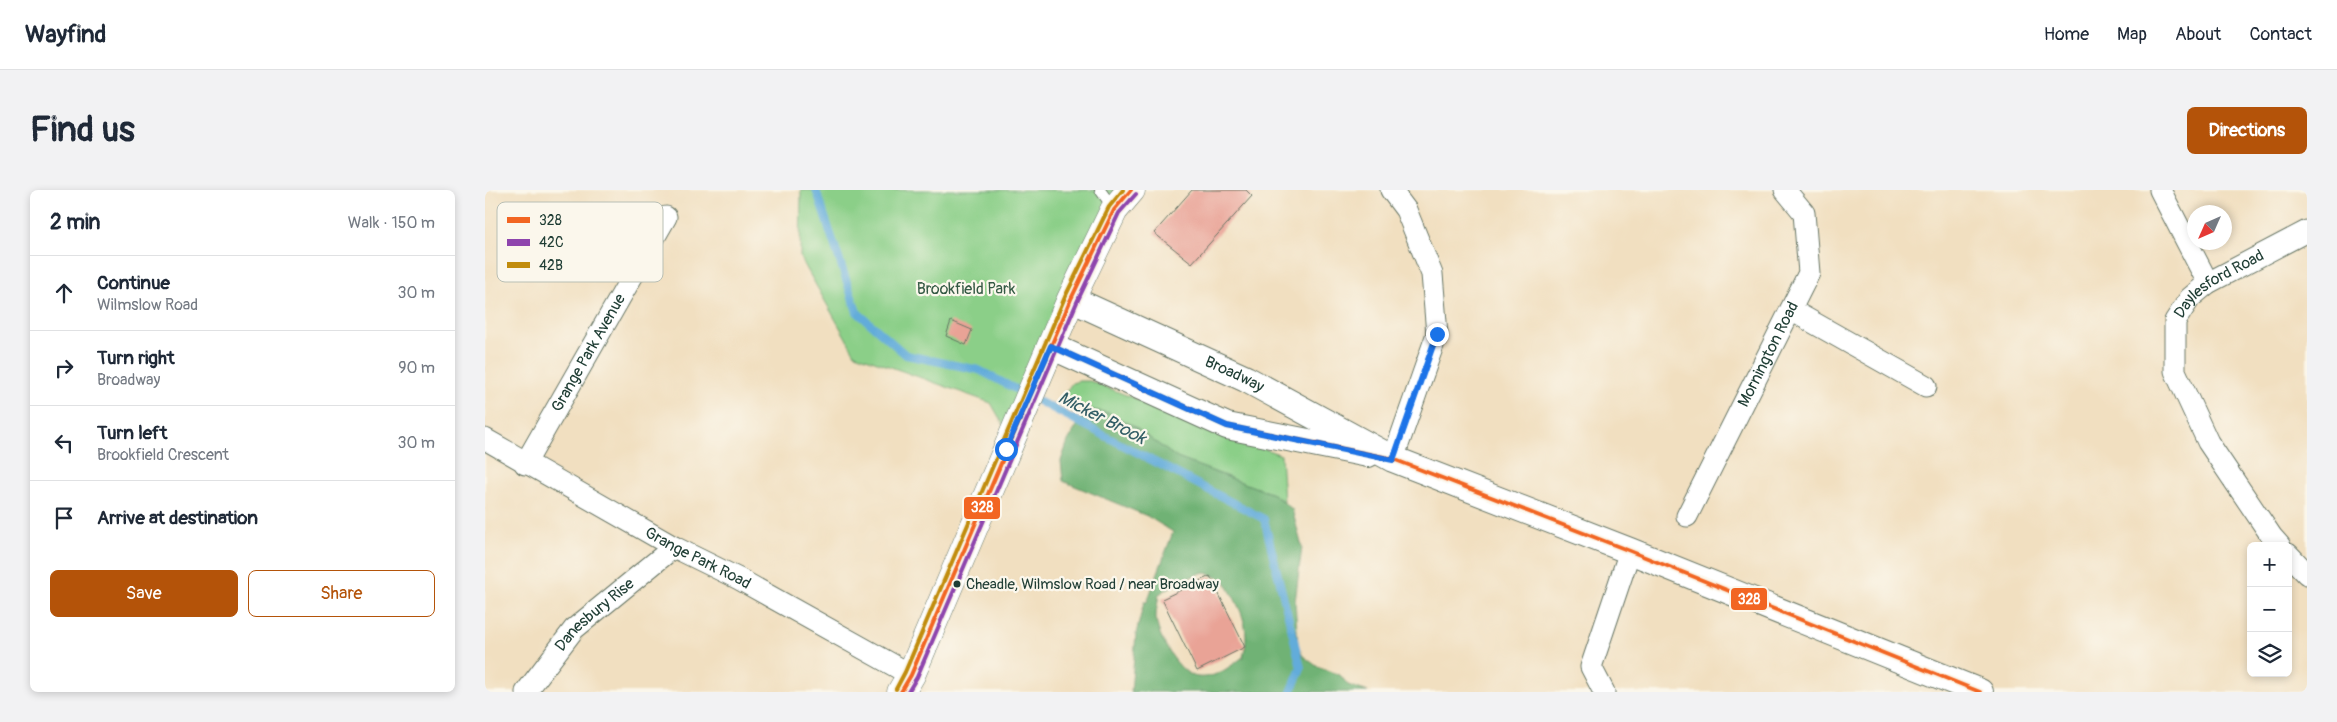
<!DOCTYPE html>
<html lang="en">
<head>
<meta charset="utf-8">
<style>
  body { margin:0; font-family:Pangolin,sans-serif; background:#f2f2f3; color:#1f2937 }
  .controls { position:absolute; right:15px; bottom:15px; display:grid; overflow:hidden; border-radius:8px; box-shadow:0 2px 8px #0003 }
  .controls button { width:45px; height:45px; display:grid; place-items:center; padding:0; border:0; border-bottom:1px solid #e0e1e3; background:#fff; color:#1f2937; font:25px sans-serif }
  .compass { position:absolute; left:1702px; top:15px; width:45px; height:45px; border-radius:50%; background:#fff; box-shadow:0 2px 8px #0003; rotate:225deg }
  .stop { position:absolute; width:15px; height:15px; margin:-11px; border:4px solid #1a73e8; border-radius:50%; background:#fff }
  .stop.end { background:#1a73e8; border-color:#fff; box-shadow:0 1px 5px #0008 }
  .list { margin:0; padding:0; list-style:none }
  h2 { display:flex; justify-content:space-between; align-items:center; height:65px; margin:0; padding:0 20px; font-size:21px }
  h2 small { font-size:16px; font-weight:400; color:#747a83 }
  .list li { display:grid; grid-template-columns:32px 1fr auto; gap:15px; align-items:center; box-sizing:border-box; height:75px; padding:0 20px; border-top:1px solid #e0e1e3 }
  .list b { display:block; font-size:19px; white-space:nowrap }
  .list p { margin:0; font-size:16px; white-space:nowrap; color:#747a83 }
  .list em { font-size:16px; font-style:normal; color:#747a83 }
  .actions { display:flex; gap:10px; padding:15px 20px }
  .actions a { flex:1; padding:11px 0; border:1px solid #b45309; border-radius:8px; text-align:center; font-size:18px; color:#b45309 }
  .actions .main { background:#b45309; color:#fff }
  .icon { flex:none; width:28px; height:28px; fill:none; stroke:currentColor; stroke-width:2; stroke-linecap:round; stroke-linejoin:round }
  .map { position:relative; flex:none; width:1822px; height:502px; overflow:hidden; border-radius:8px }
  header { display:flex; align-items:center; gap:30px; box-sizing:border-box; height:70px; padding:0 25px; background:#fff; border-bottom:1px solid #e0e1e3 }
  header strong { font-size:24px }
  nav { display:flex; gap:28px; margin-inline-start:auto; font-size:18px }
  .intro { display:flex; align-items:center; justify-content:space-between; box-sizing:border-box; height:120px; padding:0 30px }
  h1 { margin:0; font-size:35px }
  .button { padding:12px 22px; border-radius:8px; background:#b45309; color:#fff; font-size:18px; font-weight:700 }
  main { display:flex; gap:30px; padding:0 30px }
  aside { flex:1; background:#fff; border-radius:8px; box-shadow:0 2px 8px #0003 }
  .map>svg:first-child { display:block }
  .green { fill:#8bcf88; stroke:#55865e }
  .forest { fill:#70b274; stroke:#487854; fill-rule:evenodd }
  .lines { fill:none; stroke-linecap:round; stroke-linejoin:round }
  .stream { stroke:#62acda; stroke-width:8 }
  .building { fill:#e9a396 }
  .service-casing { stroke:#687665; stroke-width:12 }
  .minor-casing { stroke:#687665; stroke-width:23 }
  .tertiary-casing { stroke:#687665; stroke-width:28 }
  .primary-casing { stroke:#687665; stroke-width:29 }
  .service { stroke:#fff; stroke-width:10 }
  .minor { stroke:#fff; stroke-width:21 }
  .tertiary { stroke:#fff; stroke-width:26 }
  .primary { stroke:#fff; stroke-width:28 }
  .bus-1-casing { stroke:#fbf7ec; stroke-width:8 }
  .bus-2-casing { stroke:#fbf7ec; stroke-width:8 }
  .bus-3-casing { stroke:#fbf7ec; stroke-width:8 }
  .bus-1 { stroke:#f26522; stroke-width:4 }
  .bus-2 { stroke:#8e44ad; stroke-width:4 }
  .bus-3 { stroke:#c18c0d; stroke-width:4 }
  .route { stroke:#1a73e8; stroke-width:6 }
  .bus-dot { fill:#1f3d34; stroke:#fbf7ec; stroke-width:2 }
  .labels { text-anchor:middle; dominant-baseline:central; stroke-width:4.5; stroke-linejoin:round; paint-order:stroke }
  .bus-label { font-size:15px; fill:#1f3d34; stroke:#fbf7ec; text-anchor:start }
  .street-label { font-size:16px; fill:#1f3d34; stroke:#fbf7ec }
  .park-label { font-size:16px; fill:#355a45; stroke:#fbf7ec }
  .water-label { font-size:18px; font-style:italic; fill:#335e66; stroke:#fbf7ec }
  .key { fill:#fbf7ec; stroke:#b9bfb5; stroke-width:1 }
  .key-label { font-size:14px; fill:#1f3d34 }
  .line-badge { stroke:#fbf7ec; stroke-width:2 }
  .badge-label { font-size:14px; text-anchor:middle; font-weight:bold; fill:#fff }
</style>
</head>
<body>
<header>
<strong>Wayfind</strong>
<nav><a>Home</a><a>Map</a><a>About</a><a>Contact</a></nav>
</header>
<div class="intro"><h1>Find us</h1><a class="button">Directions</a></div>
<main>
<aside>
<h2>2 min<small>Walk · 150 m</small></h2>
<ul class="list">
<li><svg class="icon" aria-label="ahead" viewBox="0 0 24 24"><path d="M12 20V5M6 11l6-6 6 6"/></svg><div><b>Continue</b><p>Wilmslow Road</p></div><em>30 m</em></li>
<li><svg class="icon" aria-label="right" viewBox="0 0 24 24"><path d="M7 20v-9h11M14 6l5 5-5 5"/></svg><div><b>Turn right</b><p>Broadway</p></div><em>90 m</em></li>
<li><svg class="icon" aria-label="left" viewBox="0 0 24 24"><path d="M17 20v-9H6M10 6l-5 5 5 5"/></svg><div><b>Turn left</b><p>Brookfield Crescent</p></div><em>30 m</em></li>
<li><svg class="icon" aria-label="arrive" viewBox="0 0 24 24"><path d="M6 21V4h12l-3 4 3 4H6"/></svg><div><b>Arrive at destination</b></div></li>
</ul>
<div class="actions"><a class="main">Save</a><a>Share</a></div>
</aside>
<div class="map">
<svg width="1822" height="502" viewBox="0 0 1822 502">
  <rect width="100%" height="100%" fill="#fbf7ec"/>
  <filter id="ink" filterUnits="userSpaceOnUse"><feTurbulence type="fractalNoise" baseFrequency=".02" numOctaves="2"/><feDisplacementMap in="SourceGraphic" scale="10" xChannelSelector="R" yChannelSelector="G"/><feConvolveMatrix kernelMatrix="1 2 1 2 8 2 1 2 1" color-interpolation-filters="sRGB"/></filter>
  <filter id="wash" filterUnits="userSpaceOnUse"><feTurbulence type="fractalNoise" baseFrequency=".0096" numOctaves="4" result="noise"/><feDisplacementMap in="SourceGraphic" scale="20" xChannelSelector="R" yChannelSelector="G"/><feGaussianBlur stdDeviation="1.12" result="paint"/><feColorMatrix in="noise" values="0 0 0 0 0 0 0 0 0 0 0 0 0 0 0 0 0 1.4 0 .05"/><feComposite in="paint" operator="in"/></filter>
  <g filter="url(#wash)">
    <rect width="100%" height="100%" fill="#f1dfc0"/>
    <!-- green -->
    <path class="green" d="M316,0H646L526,248L506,213L370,164L315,67Z
      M594,191H605L796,265L799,312L788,304L692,268L647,235L624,223L602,219L578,206L587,193Z"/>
    <!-- forest -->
    <path class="forest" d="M602,219L624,223L647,235L692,268L788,304L807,319L817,357L810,412L813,455L818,466L833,477L855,485L863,495L883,502H646L651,444L659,412H662L688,342L662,326L578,291L576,271L583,251ZM719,382L739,390C754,416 767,436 758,467C746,476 730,489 713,487C695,486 671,445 671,427C671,420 673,412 674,404L695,391Z"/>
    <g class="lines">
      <!-- stream -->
      <path class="stream" d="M331,0L372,122L421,165L494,180L779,329L816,478L806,502"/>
    </g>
    <g id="blocks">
      <!-- building -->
      <path class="building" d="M707,0H761L767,6L707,73L669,43Z
        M466,131L487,140L481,155L461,146Z
        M725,386L760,457L712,481L677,409Z"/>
    </g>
  </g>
  <g filter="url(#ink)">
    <use href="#blocks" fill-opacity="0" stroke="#687665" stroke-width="1"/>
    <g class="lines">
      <defs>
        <path id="service" d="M615,0L629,19"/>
        <g id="minor">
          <path d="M906,0L921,20L947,84L952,144L908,269"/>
          <path d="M1675,0L1723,93"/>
          <path d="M1306,120L1441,196"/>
          <path id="s1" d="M0,249L189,357L254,389L426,485"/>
          <path id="s2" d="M40,274L181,27"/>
          <path id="s3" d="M1202,326L1324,83L1319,23L1300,0"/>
          <path id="s4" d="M1795,356L1787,347L1723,252L1690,181V131L1705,108L1723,93L1822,41"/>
          <path d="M1803,364L1822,384"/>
          <path id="s5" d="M41,502L89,439L189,357"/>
          <path d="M1119,502L1106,477L1145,361"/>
        </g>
        <g id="tertiary">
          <path id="s6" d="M586,109L761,189L908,269L1145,361L1495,502"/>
          <path d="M566,156L742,236L883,264"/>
        </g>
        <path id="primary" d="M416,502L426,485L586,109L629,20L646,0"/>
      </defs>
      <!-- service casing -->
      <use href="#service" class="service-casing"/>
      <!-- minor casing -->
      <use href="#minor" class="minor-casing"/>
      <!-- tertiary casing -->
      <use href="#tertiary" class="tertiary-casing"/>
      <!-- primary casing -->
      <use href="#primary" class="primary-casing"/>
      <!-- service -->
      <use href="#service" class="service"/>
      <!-- minor -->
      <use href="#minor" class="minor"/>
      <!-- tertiary -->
      <use href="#tertiary" class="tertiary"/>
      <!-- primary -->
      <use href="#primary" class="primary"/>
      <defs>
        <path id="bus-1" d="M566,156L742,236L908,269L1145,361L1495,502
          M416,502L426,485L586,109L629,20L646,0"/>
        <path id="bus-2" d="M423,502L432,487L592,112L634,23L651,4"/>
        <path id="bus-3" d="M411,499L420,482L580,107L624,17L638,0"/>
      </defs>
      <!-- bus-1 casing -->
      <use href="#bus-1" class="bus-1-casing"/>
      <!-- bus-2 casing -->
      <use href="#bus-2" class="bus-2-casing"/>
      <!-- bus-3 casing -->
      <use href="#bus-3" class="bus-3-casing"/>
      <!-- bus-1 -->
      <use href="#bus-1" class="bus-1"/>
      <!-- bus-2 -->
      <use href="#bus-2" class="bus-2"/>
      <!-- bus-3 -->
      <use href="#bus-3" class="bus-3"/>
    </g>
  </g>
  <g class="lines" filter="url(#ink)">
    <!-- route -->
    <path class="route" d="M521,259L566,156L742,236L908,270L952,144"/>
  </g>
  <!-- markers -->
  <circle class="bus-dot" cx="472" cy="394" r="4.5"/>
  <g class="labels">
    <!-- bus labels -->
    <g class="bus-label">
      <text x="481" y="394">Cheadle, Wilmslow Road / near Broadway</text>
    </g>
    <!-- street labels -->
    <g class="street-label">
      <text stroke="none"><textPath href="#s4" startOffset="314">Daylesford Road</textPath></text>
      <text stroke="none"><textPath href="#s2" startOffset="128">Grange Park Avenue</textPath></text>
      <text stroke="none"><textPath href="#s3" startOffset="181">Mornington Road</textPath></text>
      <text stroke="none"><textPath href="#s6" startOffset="180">Broadway</textPath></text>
      <text stroke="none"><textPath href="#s1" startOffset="244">Grange Park Road</textPath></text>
      <text stroke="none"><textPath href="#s5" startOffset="104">Danesbury Rise</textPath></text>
    </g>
    <!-- park labels -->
    <g class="park-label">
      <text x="481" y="99">Brookfield Park</text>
    </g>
    <!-- water labels -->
    <g class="water-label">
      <text transform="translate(617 228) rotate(27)">Micker Brook</text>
    </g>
  </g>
  <!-- legend -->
  <rect x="12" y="12" width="166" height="80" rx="8" class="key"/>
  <rect x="22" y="27" width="23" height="6" fill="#f26522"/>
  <rect x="22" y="49" width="23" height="7" fill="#8e44ad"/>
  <rect x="22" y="72" width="23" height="6" fill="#c18c0d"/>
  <g class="key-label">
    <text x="54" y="35">328</text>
    <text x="54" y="57">42C</text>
    <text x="54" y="80">42B</text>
  </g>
  <g class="line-badge">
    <rect x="478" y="306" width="38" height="24" rx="5" fill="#f26522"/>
    <rect x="1245" y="397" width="38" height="24" rx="5" fill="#f26522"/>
  </g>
  <g class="badge-label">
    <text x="497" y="322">328</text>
    <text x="1264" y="414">328</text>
  </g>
</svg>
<div class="controls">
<button>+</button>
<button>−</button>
<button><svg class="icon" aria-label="layers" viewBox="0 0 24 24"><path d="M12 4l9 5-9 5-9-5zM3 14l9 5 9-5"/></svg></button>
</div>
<svg class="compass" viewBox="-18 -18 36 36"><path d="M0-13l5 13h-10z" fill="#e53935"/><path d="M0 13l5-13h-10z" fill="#747a83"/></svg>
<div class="stop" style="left:521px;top:259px"></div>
<div class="stop end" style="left:952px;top:144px"></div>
</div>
</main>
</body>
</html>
